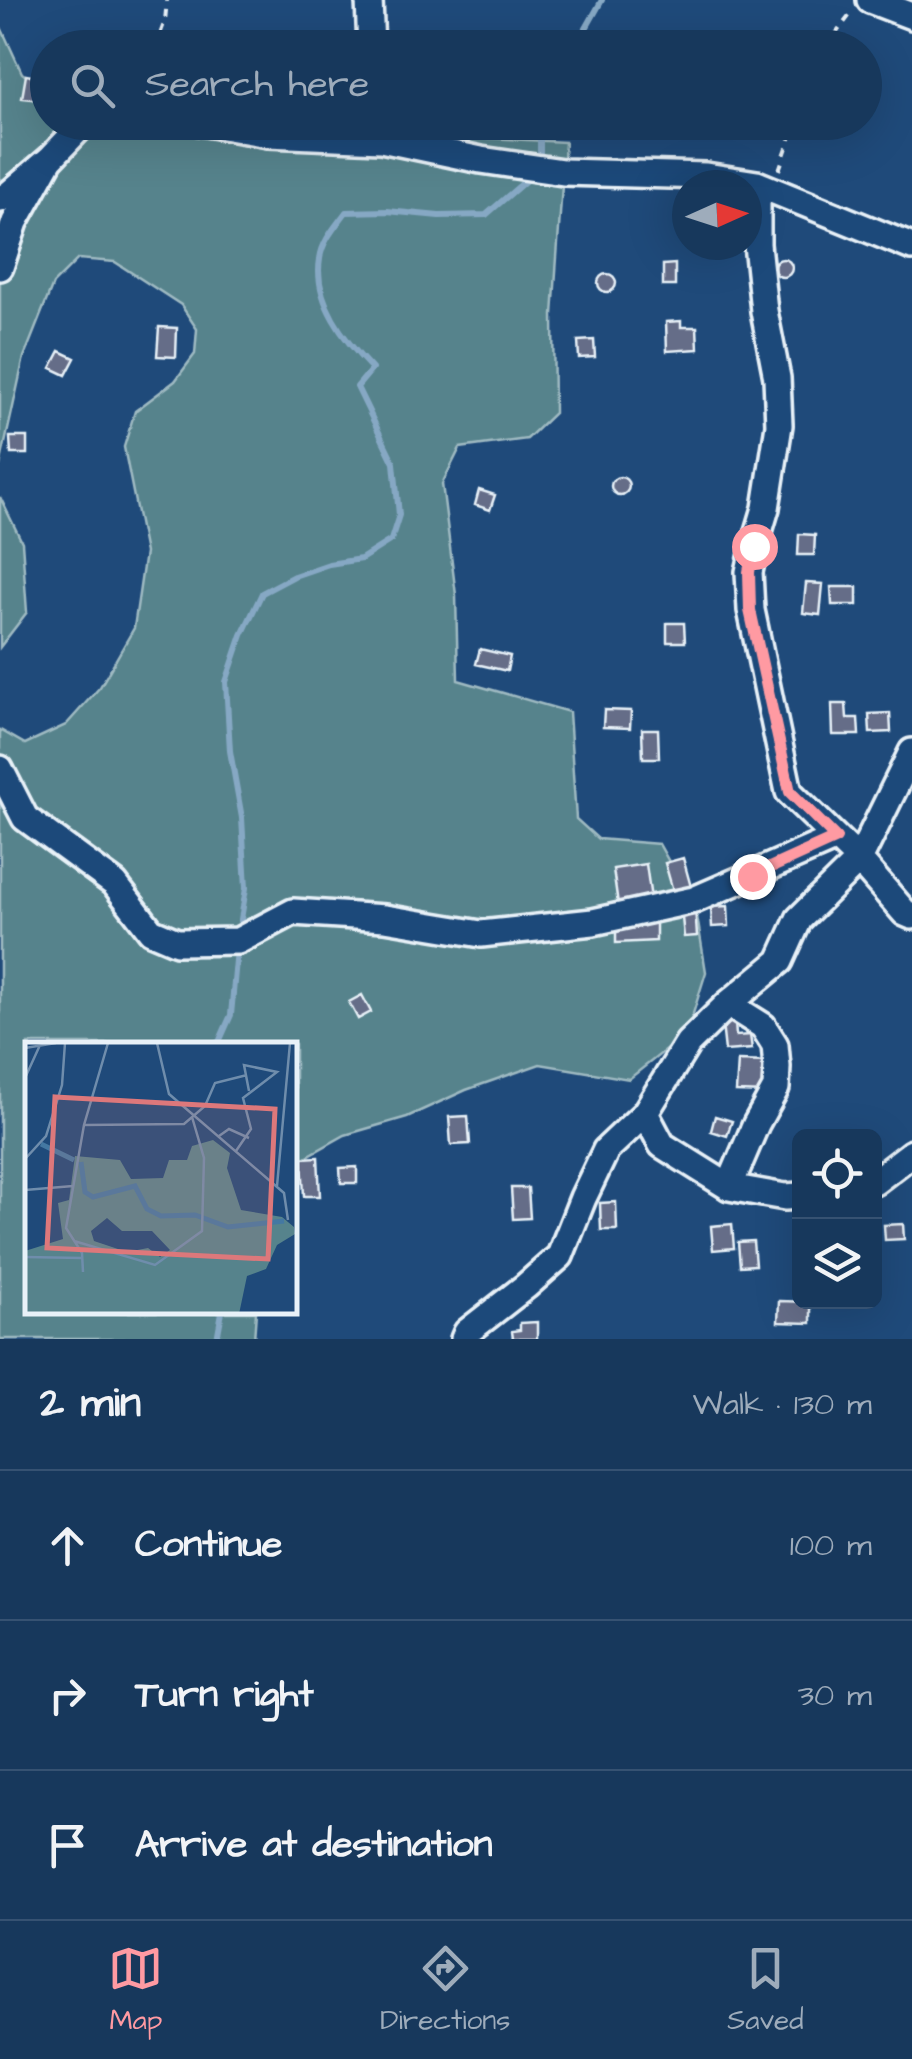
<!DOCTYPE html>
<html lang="en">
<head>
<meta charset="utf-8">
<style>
  body { margin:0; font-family:"Architects Daughter",sans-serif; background:#244365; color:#f1f3f6 }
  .controls { position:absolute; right:30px; bottom:30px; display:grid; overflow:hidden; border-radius:15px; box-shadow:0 10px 40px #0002 }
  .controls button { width:90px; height:90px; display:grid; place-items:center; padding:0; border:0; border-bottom:2px solid #365272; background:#17385c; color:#f1f3f6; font:50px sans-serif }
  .compass { position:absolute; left:672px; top:170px; width:90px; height:90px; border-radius:50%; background:#17385c; box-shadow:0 10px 40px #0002; rotate:87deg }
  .stop { position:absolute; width:30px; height:30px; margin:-22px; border:8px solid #ff9aa2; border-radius:50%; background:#fff }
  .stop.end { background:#ff9aa2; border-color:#fff; box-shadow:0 2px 10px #0008 }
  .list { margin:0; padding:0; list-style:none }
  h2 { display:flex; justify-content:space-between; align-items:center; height:130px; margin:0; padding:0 40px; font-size:42px }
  h2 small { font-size:32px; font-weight:400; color:#9eacbb }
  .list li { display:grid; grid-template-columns:65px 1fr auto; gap:30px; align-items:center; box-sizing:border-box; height:150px; padding:0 40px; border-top:2px solid #365272 }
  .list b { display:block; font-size:38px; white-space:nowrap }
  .list em { font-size:32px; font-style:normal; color:#9eacbb }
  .icon { flex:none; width:55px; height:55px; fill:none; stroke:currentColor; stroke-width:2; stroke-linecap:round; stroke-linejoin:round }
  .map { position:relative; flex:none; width:912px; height:1339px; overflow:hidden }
  .search { position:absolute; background:#17385c; box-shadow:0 10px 40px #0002; left:30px; right:30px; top:30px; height:110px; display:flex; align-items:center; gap:25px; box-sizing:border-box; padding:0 35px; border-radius:55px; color:#9eacbb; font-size:38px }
  .sheet { height:580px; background:#17385c }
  nav { display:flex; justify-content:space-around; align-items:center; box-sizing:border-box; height:140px; border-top:2px solid #365272; background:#17385c; font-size:28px; color:#9eacbb }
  nav a { display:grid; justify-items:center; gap:5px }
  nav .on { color:#ff9aa2 }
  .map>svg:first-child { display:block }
  .green { fill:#56838c; stroke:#9fbac2; stroke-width:2.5 }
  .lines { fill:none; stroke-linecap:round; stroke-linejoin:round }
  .stream { stroke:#86a8c4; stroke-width:6 }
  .building { fill:#656d88; stroke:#e8f1f8; stroke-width:2.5 }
  .street-casing { stroke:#e8f1f8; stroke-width:32 }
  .path { stroke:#e8f1f8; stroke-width:4; stroke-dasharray:8 8; stroke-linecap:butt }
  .street { stroke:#1f4a7a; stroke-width:25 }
  .route { stroke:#ff9aa2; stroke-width:12 }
  .inset-river { fill:none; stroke:#4478a2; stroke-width:5 }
  .inset-road { fill:none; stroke:#6f8dac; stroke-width:2.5 }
  .view { fill:#dd787b; fill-opacity:0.15; stroke:#dd787b; stroke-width:5 }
  .inset-edge { fill:none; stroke:#e8f1f8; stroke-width:5 }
</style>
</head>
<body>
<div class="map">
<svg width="912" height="1339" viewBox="0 0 912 1339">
  <rect width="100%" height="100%" fill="#1f4a7a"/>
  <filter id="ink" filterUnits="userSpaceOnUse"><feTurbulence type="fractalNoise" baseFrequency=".01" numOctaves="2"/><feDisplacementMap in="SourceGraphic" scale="20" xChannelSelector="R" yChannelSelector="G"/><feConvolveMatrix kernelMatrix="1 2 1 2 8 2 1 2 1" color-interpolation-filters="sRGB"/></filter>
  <g filter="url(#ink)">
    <!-- green -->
    <path class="green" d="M0,25L22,73L47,92L48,122H339L431,135L565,142L553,315L554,413L527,439L460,448L442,484L456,595L458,680L569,712L576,819L598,839L659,844L696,910L706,972L687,1033L629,1079L540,1064L466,1090L407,1117L345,1135L295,1163V1044H28V1312H256L254,1339H0V730L25,744L66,725L100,687L134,628L145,553L124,447L135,411L175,381L195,354L197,329L181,305L115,262L78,259L53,284L24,357L0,466Z
      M0,497L22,542L27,612L0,647Z"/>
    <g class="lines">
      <!-- stream -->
      <path class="stream" d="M575,48L602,0
        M540,161V122
        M239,932L246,888L242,818L230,751L226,682L242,635L262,593L294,576L329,564L361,559L391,540L399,515L394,463L357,387L372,369C345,341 313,301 320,259C322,241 336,226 346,212L387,211L439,216L486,215L532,175
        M215,1044L219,1042L231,1015L237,949
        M217,1339L222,1312"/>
    </g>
    <!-- building -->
    <path class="building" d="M26,75L44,78L40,100L22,98Z
      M774 268a9 9 0 1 1 18 0a9 9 0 1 1-18 0Z
      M675,264V286H663V265Z
      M598 283a9 9 0 1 1 18 0a9 9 0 1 1-18 0Z
      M681,321V327H697L698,349L667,351L666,322Z
      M159,327L177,328L176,357L157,356Z
      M594,340L595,357L579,358L578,341Z
      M60,351L75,358L66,375L51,368Z
      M10,437H27V454H11Z
      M611 486a9 9 0 1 1 18 0a9 9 0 1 1-18 0Z
      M479,490L495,495L490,510L475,505Z
      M799,534L815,535L814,555H798Z
      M806,583L823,584L820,615L803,613Z
      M831,587H857V605H832Z
      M667,623H684L685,642H667Z
      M480,649L510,656L507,671L476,664Z
      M832,704H846L847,718H858L859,735H833Z
      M604,710L631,711L630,728L603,727Z
      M890,713L891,732L870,733L869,714Z
      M642,729H658L659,758H643Z
      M683,858L691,887L673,891L665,863Z
      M646,864L651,899L618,904L613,869Z
      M728,906L729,926L712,927L711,907Z
      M695,907L697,936L684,937L681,908Z
      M656,917V941L616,943V919Z
      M362,995L371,1012L358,1019L349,1002Z
      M735,1022L736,1036L750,1035L752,1049L725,1051L722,1024Z
      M738,1061L769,1062L768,1093L736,1092Z
      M468,1116L470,1144L451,1145L449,1117Z
      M715,1116L732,1121L727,1136L711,1131Z
      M318,1157L320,1196H304L302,1158Z
      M357,1167V1183H341L340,1168Z
      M511,1188H528L530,1218L513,1219Z
      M616,1202L617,1230H601L600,1203Z
      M732,1224L734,1248L713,1250L711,1226Z
      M903,1224L904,1239L885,1240L884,1225Z
      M753,1241L755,1265L740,1266L738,1242Z
      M779,1301L811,1302V1323L778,1322Z
      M537,1322V1339H513L512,1331L520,1330V1323Z"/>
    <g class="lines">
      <defs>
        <path id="street" d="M369,0L371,48
          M870,0L912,16
          M200,122L268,134L381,139L481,160L563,172L706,176L757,184L912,247
          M757,184V244L764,311L777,378L779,425L766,508L755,545L749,572L751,610L789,792L859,860L905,913L912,916
          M0,199L8,195L50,159L85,122
          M0,267L15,222L50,159
          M0,769L25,818L115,884L151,931L177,942L238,941L293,912L385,918L481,934L593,922L694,900L836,838
          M728,1004L763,1026L775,1045L777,1067L776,1088L756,1124L729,1187
          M645,1113L662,1145L729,1187L785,1197L800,1196
          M874,1182L912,1153
          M464,1339L467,1332L526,1286L560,1256L583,1198L606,1150L645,1113L688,1043L728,1004L780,961L799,919L859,860L912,752"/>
      </defs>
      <!-- street casing -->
      <use href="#street" class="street-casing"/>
      <!-- path -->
      <path class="path" d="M155,48L165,21L167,0
        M825,48L850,15
        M779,170L796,122"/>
      <!-- street -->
      <use href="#street" class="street"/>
    </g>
  </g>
  <g class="lines" filter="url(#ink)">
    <!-- route -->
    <path class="route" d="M752,876L836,838L790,792L750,610L749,572L754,546"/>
  </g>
  <!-- overview -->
  <g transform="translate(25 1042)">
    <rect width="272" height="272" fill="#1f4a7a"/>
    <path d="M188,98L205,111L202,126L216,168L257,175L269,185L270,192L252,203L241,227L222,234L214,272H0V209L38,197L33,161L44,158L50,114L95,118L106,137L138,136L144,118H162L167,104ZM82,176L97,189H127L145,208L135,215L123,206L102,210L69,199L66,189Z" fill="#56838c" fill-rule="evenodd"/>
    <path class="inset-river" d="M16,102L49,118M56,120L60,150L68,155L110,144L122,167L136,174L170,173L203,185L259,179"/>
    <path class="inset-road" d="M132,1L144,52L259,151L263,178M0,6L31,1M0,36L15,3M59,83L159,82L180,64L190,41L222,33M194,94L204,87L224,96M211,109L226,87L218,56L252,30L219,23L224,49M0,117L21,94L37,43L40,1M252,144L265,1M0,148L48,144M49,199L130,223L177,189L179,116L167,75M0,215L57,216M58,230L57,211L41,186L59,83L83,1"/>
    <path class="view" d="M30,55L250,67L243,217L22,206Z"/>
    <rect width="272" height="272" class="inset-edge"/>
  </g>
</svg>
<div class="controls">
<button><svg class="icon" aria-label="locate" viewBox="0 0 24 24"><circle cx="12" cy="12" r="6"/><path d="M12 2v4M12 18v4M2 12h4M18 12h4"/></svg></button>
<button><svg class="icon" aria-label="layers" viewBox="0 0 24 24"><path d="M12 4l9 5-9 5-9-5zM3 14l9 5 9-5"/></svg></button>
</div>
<svg class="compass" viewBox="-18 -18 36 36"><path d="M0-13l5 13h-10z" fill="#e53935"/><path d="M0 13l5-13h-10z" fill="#9eacbb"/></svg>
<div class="stop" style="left:754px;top:546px"></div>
<div class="stop end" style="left:752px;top:876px"></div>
<div class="search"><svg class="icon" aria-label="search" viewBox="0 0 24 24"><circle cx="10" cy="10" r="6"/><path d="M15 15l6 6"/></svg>Search here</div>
</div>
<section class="sheet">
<h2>2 min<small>Walk · 130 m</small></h2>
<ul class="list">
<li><svg class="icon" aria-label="ahead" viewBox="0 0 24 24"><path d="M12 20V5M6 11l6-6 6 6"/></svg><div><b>Continue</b></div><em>100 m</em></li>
<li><svg class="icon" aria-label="right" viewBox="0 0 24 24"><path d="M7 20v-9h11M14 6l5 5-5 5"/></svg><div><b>Turn right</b></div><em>30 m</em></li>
<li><svg class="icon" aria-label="arrive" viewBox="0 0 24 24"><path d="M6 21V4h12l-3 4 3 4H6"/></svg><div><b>Arrive at destination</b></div></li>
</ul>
</section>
<nav>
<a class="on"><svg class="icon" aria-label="map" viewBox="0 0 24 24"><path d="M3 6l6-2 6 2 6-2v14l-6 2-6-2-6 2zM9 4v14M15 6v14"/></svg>Map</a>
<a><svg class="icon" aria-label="directions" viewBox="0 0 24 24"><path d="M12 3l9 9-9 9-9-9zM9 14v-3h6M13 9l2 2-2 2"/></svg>Directions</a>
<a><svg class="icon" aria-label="saved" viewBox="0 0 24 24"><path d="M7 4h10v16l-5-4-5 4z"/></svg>Saved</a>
</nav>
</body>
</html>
